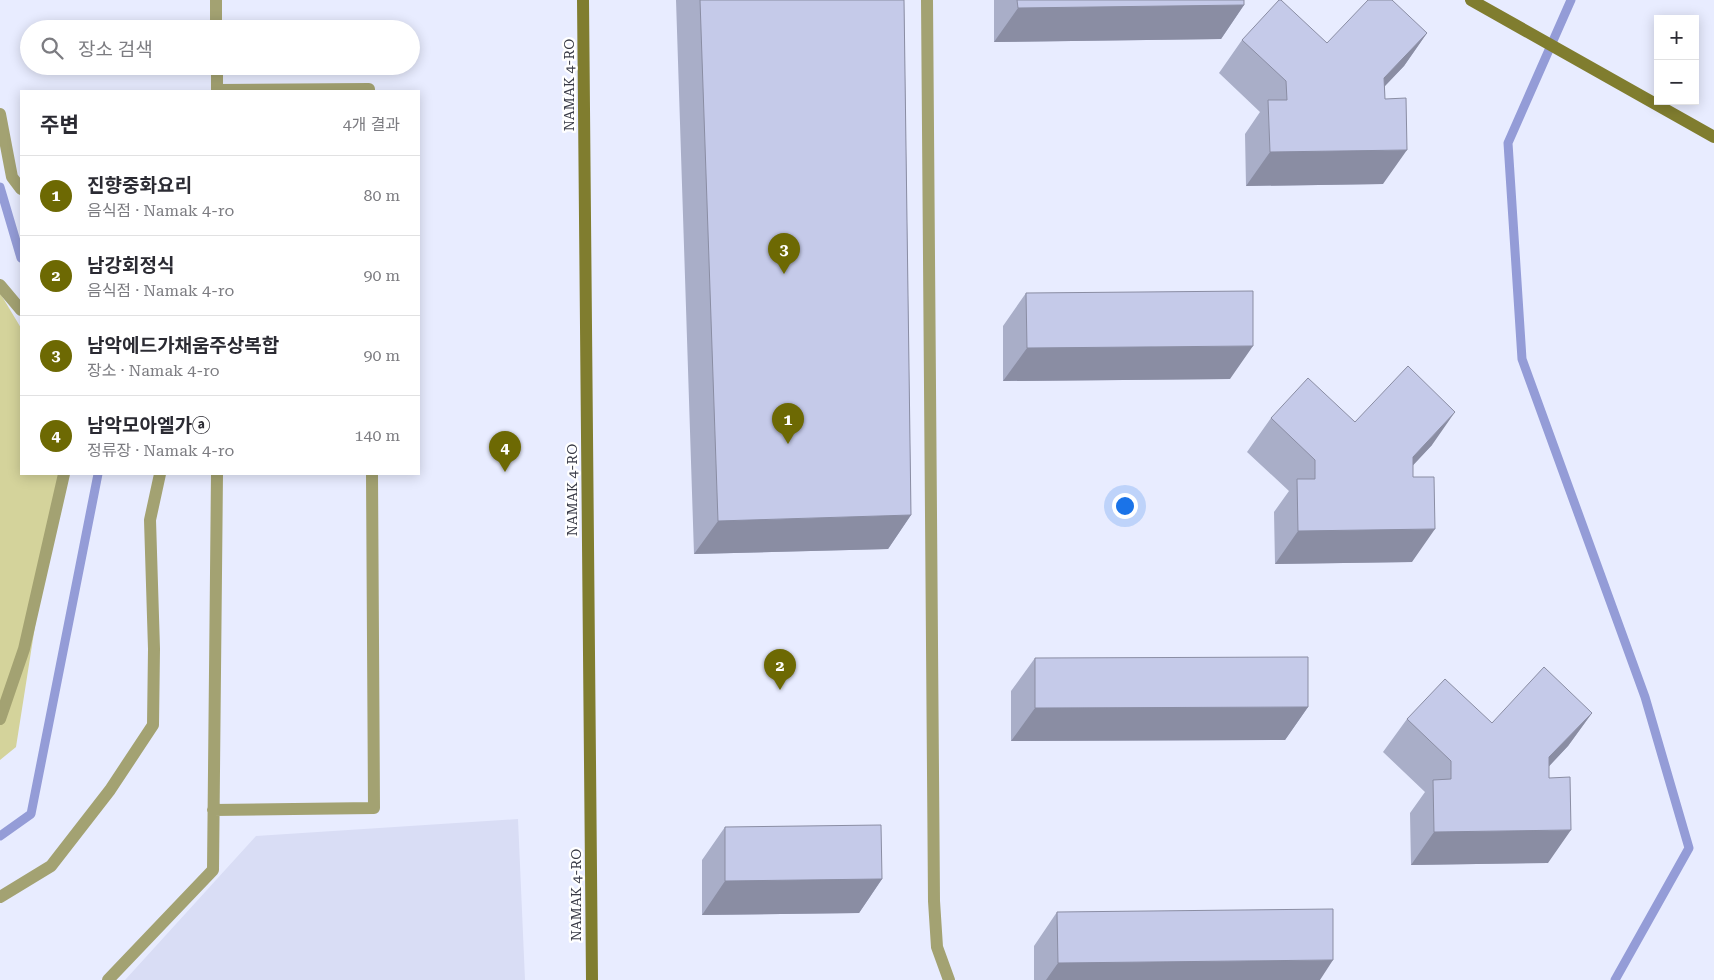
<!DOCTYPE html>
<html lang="ko">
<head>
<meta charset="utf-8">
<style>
  body { margin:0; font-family:"Roboto Serif","Noto Sans KR",serif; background:#f2f2f3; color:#2b2b33 }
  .controls { position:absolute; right:15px; top:15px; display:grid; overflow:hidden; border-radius:0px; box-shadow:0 2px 12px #0003 }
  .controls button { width:45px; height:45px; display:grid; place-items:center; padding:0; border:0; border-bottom:1px solid #e1e1e2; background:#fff; color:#2b2b33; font:25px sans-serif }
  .you { position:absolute; left:1124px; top:505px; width:18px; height:18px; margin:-12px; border:4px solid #fff; border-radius:50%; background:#1a73e8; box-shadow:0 0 0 8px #1a73e833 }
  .badge { display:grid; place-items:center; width:32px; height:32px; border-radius:50%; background:#6d6903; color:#fff; font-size:16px; font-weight:700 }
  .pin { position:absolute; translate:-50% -41px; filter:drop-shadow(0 1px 2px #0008) }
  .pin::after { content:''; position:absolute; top:26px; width:18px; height:15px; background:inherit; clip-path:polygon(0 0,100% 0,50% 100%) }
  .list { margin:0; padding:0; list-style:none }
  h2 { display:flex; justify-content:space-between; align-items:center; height:65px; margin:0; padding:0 20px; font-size:21px }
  h2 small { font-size:16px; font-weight:400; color:#7c7c81 }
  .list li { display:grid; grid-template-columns:32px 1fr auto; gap:15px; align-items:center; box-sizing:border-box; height:80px; padding:0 20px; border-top:1px solid #e1e1e2 }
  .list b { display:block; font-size:19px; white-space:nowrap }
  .list p { margin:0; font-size:16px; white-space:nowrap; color:#7c7c81 }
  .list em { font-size:16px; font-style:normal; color:#7c7c81 }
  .icon { flex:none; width:28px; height:28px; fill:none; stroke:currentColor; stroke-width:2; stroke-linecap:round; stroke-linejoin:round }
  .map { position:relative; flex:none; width:1714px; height:980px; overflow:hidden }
  .search { position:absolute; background:#fff; box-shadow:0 2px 12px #0003; left:20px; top:20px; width:400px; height:55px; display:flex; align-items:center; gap:12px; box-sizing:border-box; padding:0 18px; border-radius:28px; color:#7c7c81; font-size:19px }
  .panel { position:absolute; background:#fff; box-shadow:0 2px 12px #0003; left:20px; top:90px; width:400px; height:385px; border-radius:0px }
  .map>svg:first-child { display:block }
  .built { fill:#d9ddf5 }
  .green { fill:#d4d39b }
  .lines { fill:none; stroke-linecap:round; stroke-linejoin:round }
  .stream { stroke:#949cd7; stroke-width:9 }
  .street { stroke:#a3a272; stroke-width:12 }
  .secondary { stroke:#807d2f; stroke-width:12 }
  .wall { fill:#a9aec8 }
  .shaded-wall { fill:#8a8da3 }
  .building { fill:#c5cae9; stroke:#8a8da3 }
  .labels { text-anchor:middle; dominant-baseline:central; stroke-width:4.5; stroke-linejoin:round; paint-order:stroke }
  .street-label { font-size:14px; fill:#373945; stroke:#fff }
</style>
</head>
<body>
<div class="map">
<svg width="1714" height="980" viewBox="0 0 1714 980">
  <rect width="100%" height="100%" fill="#e8ecff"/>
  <!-- built -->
  <path class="built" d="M518,819L525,980H125L256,836Z"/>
  <!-- green -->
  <path class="green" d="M0,293L21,328V474H59L16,747L0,760Z"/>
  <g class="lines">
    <!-- stream -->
    <path class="stream" d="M1571,0L1508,143L1522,359L1645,697L1689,848L1615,980
      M0,187L21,258
      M0,836L31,814L98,474"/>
    <!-- street -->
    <path class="street" d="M216,0V29
      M927,0L934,901L937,947L949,980
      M217,66V91
      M217,90L369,89V91
      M0,114L12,177L21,189
      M0,285L21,310
      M0,719L24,649L64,474
      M213,810L374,808L372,474
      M0,897L51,866L110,790L153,725L154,649L150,520L160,474
      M108,980L213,870L217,474"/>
    <!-- secondary -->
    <path class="secondary" d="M583,0L592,980
      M1471,0L1714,137"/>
  </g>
  <!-- wall -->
  <path class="wall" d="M676,0H904L911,515L888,549L694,554Z
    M994,0H1244V5L1221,39L994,42Z
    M1427,33L1404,66L1385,86L1383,184L1246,186L1245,134L1260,112L1219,73L1242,40L1327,43Z
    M1026,293L1230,379L1003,381V326Z
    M1271,418L1355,422L1432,445L1413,465L1412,562L1275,564L1274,512L1289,491L1247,452Z
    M1035,658L1308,707L1285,740L1011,741V691Z
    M1592,713L1568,746L1549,766L1548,863L1411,865L1410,813L1425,792L1383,752L1407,719L1492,723Z
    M725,827L882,879L859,913L702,915V860Z
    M1057,912L1320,980H1034V946Z"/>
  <!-- shaded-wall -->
  <path class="shaded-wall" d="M1244,5L1221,39L994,42L1018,8Z
    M1427,33L1404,66L1361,111L1384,78Z
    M1407,150L1383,184L1246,186L1270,152Z
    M1253,346L1230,379L1003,381L1027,348Z
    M1455,412L1432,445L1390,490L1413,457Z
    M911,515L888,549L694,554L718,521Z
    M1435,529L1412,562L1275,564L1298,531Z
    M1308,707L1285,740L1011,741L1035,708Z
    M1592,713L1568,746L1526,791L1549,757Z
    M1571,830L1548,863L1411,865L1434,832Z
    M882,879L859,913L702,915L725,881Z
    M1333,960L1320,980H1046L1058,963Z"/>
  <!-- building -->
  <path class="building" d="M700,0H904L911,515L718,521Z
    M1017,0H1244V5L1018,8Z
    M1279,0H1281L1327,43L1368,0H1392L1427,33L1384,78L1385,99L1406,98L1407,150L1270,152L1268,100H1287L1286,81L1242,40Z
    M1253,291V346L1027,348L1026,293Z
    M1408,366L1455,412L1413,457V477H1434L1435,529L1298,531L1297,479H1315V460L1271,418L1308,378L1355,422Z
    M1308,657V707L1035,708V658Z
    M1544,667L1592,713L1549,757V778L1570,777L1571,830L1434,832L1433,780L1451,779V761L1407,719L1445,679L1492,723Z
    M881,825L882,879L725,881V827Z
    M1333,909V960L1058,963L1057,912Z"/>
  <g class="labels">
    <!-- street labels -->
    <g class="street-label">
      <text transform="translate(569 85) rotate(-90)">NAMAK 4-RO</text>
      <text transform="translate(572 490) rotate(-90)">NAMAK 4-RO</text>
      <text transform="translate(576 895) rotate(-90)">NAMAK 4-RO</text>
    </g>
  </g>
</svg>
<div class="controls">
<button>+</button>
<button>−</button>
</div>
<div class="you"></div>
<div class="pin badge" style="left:788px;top:444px">1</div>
<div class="pin badge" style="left:780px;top:690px">2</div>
<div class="pin badge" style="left:784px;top:274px">3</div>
<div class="pin badge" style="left:505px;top:472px">4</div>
<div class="search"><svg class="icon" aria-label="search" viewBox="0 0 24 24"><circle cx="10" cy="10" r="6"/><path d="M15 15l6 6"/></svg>장소 검색</div>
<section class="panel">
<h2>주변<small>4개 결과</small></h2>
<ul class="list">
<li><span class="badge">1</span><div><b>진향중화요리</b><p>음식점 · Namak 4-ro</p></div><em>80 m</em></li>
<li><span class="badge">2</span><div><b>남강회정식</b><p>음식점 · Namak 4-ro</p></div><em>90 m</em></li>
<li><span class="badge">3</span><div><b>남악에드가채움주상복합</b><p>장소 · Namak 4-ro</p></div><em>90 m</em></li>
<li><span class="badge">4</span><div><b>남악모아엘가ⓐ</b><p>정류장 · Namak 4-ro</p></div><em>140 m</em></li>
</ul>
</section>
</div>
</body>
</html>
